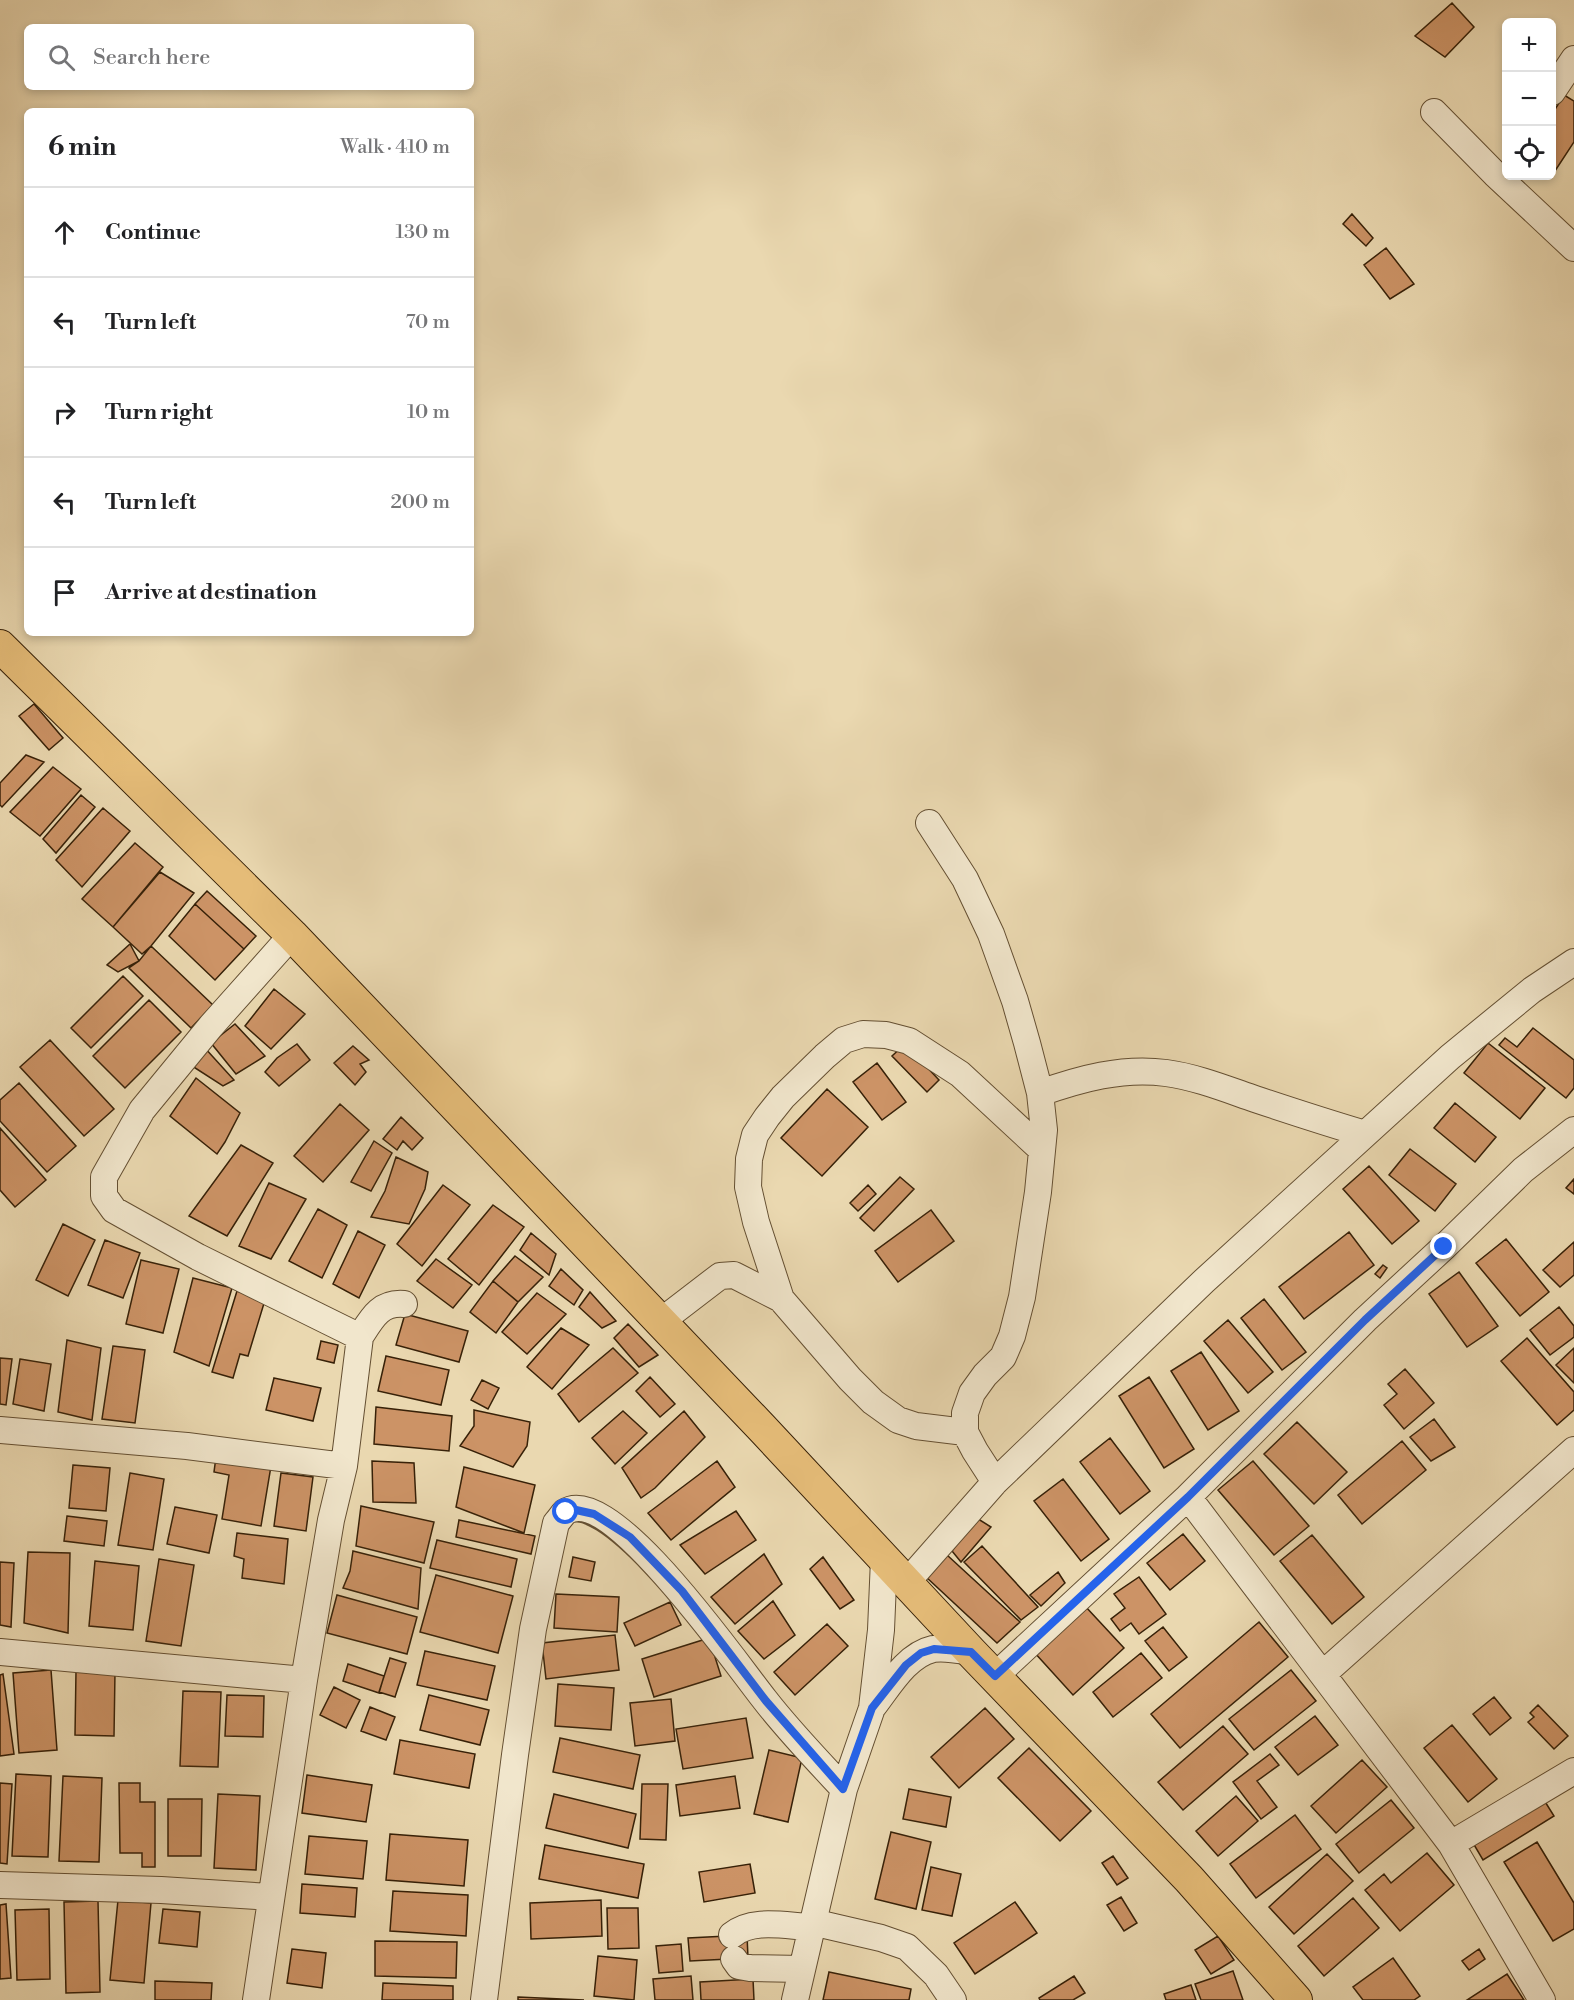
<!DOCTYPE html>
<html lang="en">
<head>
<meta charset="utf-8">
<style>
  body { margin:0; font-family:"Libre Bodoni",serif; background:#f2f2f2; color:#202124 }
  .controls { position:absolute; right:18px; top:18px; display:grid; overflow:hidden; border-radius:9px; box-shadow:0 3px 9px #0003 }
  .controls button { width:54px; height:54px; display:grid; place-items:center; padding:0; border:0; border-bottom:2px solid #e0e0e0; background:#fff; color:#202124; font:30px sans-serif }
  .stop { position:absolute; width:18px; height:18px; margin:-14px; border:4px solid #2563eb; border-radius:50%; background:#fff }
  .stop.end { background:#2563eb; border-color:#fff; box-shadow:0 2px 6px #0008 }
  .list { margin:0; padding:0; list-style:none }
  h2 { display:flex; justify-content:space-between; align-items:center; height:78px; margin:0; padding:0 24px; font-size:26px }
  h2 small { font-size:20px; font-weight:400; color:#757577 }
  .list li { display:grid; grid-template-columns:39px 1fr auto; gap:18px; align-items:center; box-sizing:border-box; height:90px; padding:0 24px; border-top:2px solid #e0e0e0 }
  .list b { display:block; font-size:22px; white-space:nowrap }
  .list em { font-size:20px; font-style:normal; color:#757577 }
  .icon { flex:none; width:33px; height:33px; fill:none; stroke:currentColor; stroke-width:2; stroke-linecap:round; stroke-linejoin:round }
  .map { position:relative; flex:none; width:1574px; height:2000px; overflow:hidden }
  .search { position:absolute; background:#fff; box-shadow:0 3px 9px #0003; left:24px; top:24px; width:450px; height:66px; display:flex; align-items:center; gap:15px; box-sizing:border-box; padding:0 21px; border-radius:9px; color:#757577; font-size:22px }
  .panel { position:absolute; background:#fff; box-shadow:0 3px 9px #0003; left:24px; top:108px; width:450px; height:528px; border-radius:9px }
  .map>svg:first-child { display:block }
  .building { fill:#cc9366; stroke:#372108; stroke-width:1.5 }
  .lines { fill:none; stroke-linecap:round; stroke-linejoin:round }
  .minor-casing { stroke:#644f32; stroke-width:28 }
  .major-casing { stroke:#372108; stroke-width:34 }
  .minor { stroke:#f1e6cc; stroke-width:26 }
  .major { stroke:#e5bc78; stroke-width:32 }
  .route { stroke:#2563eb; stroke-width:8 }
</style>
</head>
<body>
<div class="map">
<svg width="1574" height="2000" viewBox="0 0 1574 2000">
  <rect width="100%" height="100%" fill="#ead8b0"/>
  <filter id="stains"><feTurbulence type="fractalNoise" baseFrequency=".00333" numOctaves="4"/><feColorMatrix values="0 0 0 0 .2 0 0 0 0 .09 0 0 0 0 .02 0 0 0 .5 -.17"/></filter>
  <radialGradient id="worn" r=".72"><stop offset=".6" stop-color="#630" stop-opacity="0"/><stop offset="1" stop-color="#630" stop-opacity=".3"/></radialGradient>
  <!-- building -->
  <path class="building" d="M1452,3L1474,27L1445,57L1415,36Z
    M1564,95L1574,101V142L1553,174L1552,114Z
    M1352,214L1373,238L1366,246L1343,224Z
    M1386,248L1414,284L1390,299L1364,265Z
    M34,704L63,738L49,750L19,716Z
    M26,755L44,762L2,807L0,805V783Z
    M53,767L81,789L40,836L10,812Z
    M81,795L95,807L56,853L43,839Z
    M103,808L130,831L82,887L56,860Z
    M135,843L163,867L113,927L82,899Z
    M160,872L194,893L151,946L142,954L113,927Z
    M207,891L256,936L244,949L195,904Z
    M195,904L244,949L215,980L169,936Z
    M130,944L139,961L118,972L107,965Z
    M151,946L213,1005L191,1028L129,968L139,961Z
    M123,976L143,996L91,1048L71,1028Z
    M274,989L305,1014L271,1049L245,1026Z
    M149,1000L181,1032L125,1088L93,1056Z
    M235,1024L265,1056L236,1074L211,1043Z
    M1533,1028L1574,1060V1088L1566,1098L1499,1045L1505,1038L1517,1047Z
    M50,1040L114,1109L84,1136L20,1067Z
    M1488,1043L1545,1088L1520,1119L1464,1073Z
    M297,1044L310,1060L279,1086L265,1072L277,1058Z
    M905,1044L939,1080L927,1092L892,1056Z
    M353,1046L369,1060L360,1064L366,1072L355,1085L334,1063Z
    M204,1047L234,1080L223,1086L189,1064Z
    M877,1063L906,1102L882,1120L853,1082Z
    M196,1078L240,1113L225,1142L217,1154L170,1116Z
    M19,1083L76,1146L47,1172L0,1121V1100Z
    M827,1089L868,1127L822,1176L781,1138Z
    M1455,1103L1496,1137L1475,1162L1434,1128Z
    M340,1104L369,1130L323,1182L294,1156Z
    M401,1117L423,1138L412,1150L403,1141L397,1150L383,1139Z
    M0,1128L46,1180L15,1207L0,1190Z
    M374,1141L392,1153L371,1191L351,1182Z
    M241,1145L273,1163L227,1236L189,1216Z
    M1410,1149L1456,1184L1435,1211L1389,1175Z
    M396,1157L428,1172L425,1189L409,1224L371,1217L385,1191Z
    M1369,1166L1419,1221L1392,1244L1343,1189Z
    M900,1177L914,1189L874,1231L860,1218Z
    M1574,1179V1194L1566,1188Z
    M269,1183L306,1199L271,1259L239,1246Z
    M443,1185L470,1205L422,1266L397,1244Z
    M868,1185L876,1194L858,1211L850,1203Z
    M493,1205L524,1227L479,1285L448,1259Z
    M318,1209L347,1225L322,1278L289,1261Z
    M931,1210L954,1241L898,1282L875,1251Z
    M63,1224L95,1240L68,1296L36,1280Z
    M358,1231L385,1245L359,1298L333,1284Z
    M1349,1232L1374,1265L1304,1319L1279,1287Z
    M531,1233L556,1254L549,1275L520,1250Z
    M1506,1239L1549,1292L1520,1316L1476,1263Z
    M105,1240L140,1253L123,1298L88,1285Z
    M1574,1242V1275L1560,1287L1543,1270Z
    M515,1256L543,1277L518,1302L493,1281Z
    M436,1259L472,1285L453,1308L417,1281Z
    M141,1260L179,1269L163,1333L126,1324Z
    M1383,1265L1387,1268L1380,1278L1375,1274Z
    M561,1269L583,1290L574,1305L549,1286Z
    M1459,1272L1498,1326L1467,1347L1429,1294Z
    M193,1278L232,1288L209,1366L174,1352Z
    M493,1281L518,1302L496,1333L470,1312Z
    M237,1291L265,1300L248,1356L240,1354L233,1378L212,1372Z
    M590,1292L616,1321L602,1328L579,1307Z
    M537,1293L566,1314L527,1354L502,1332Z
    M1264,1299L1306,1352L1282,1370L1241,1318Z
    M1559,1307L1574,1326V1337L1550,1355L1530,1330Z
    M405,1314L468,1331L459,1362L396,1345Z
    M1228,1320L1273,1372L1248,1393L1204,1341Z
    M628,1324L658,1355L639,1367L614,1338Z
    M561,1328L589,1345L552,1389L527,1367Z
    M1527,1338L1574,1392V1410L1557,1425L1501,1361Z
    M67,1340L101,1348L92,1420L58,1412Z
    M321,1341L338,1345L334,1363L317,1359Z
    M113,1346L145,1350L135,1423L102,1419Z
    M613,1348L638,1373L579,1422L558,1394Z
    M1574,1348V1383L1556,1365Z
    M1201,1352L1239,1411L1208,1430L1171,1371Z
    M386,1356L449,1370L441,1405L378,1391Z
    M0,1358L12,1359L6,1405L0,1404Z
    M20,1359L51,1364L44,1411L13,1404Z
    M1405,1369L1434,1403L1404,1429L1384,1405L1397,1394L1388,1384Z
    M650,1377L675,1404L660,1417L636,1391Z
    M1149,1377L1194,1449L1164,1468L1119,1396Z
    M274,1378L321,1388L313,1421L266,1410Z
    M482,1380L499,1388L488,1409L471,1400Z
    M376,1407L452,1416L449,1451L374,1444Z
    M474,1410L530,1422L527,1446L513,1467L460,1446L474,1426Z
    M623,1411L647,1433L615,1464L592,1438Z
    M684,1411L705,1437L655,1488L641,1498L622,1468Z
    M1434,1419L1455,1447L1431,1461L1410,1437Z
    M1297,1422L1347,1472L1314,1504L1264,1454Z
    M1110,1438L1150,1491L1120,1514L1080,1462Z
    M1402,1441L1426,1470L1362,1524L1338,1495Z
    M216,1457L271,1466L261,1526L222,1519L229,1475L214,1472Z
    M372,1461L414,1463L416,1503L373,1502Z
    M717,1461L735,1487L671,1540L648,1513Z
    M1253,1461L1309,1526L1274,1555L1218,1490Z
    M73,1465L110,1468L106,1511L69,1508Z
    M464,1467L535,1485L524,1533L456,1507Z
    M130,1473L164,1479L153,1550L118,1545Z
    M281,1473L313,1477L306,1531L274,1526Z
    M1063,1479L1109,1539L1081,1561L1034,1501Z
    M361,1506L434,1522L424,1563L356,1546Z
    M175,1507L217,1515L209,1553L167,1544Z
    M736,1511L756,1540L705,1574L680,1545Z
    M67,1516L107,1521L104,1546L64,1541Z
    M975,1517L991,1527L961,1562L952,1551Z
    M459,1520L535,1536L531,1554L456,1537Z
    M237,1533L288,1539L284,1584L242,1578L244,1559L234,1556Z
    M1183,1534L1205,1561L1170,1590L1147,1563Z
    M1312,1535L1364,1597L1332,1624L1280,1561Z
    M437,1540L517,1559L511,1587L430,1568Z
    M982,1546L1038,1607L1021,1620L964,1562Z
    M353,1551L421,1568L418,1609L343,1588L350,1571Z
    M28,1552L70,1553L68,1633L24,1623Z
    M764,1554L782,1584L735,1624L711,1597Z
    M947,1555L1020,1622L997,1643L925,1576Z
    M573,1557L595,1562L591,1581L569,1577Z
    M823,1557L854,1600L840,1609L810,1569Z
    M159,1559L194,1565L181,1646L146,1641Z
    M95,1561L139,1566L133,1630L89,1626Z
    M0,1562L14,1563L11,1627L0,1625Z
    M1058,1572L1065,1583L1041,1606L1030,1595Z
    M436,1575L513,1596L498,1653L420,1632Z
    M1139,1577L1166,1614L1139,1634L1131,1623L1120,1631L1111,1619L1125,1608L1114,1594Z
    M556,1594L619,1597L617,1632L554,1628Z
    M337,1595L417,1617L407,1654L327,1633Z
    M773,1601L795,1635L764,1659L738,1631Z
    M670,1602L681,1625L635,1646L624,1623Z
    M1085,1606L1124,1648L1073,1695L1034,1652Z
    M1259,1622L1288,1657L1180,1748L1151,1714Z
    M827,1624L848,1646L795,1695L774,1672Z
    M1163,1627L1187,1657L1169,1671L1145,1641Z
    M615,1635L619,1670L546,1679L542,1643Z
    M709,1638L721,1676L654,1697L642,1659Z
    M425,1651L495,1666L487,1700L417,1685Z
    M1141,1653L1162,1678L1113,1717L1093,1692Z
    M390,1658L406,1663L395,1697L379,1692Z
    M348,1664L384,1676L379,1693L343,1681Z
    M51,1670L57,1750L19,1753L13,1673Z
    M1291,1670L1316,1701L1254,1750L1229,1719Z
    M76,1671L115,1672L114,1736L75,1735Z
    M3,1674L14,1754L0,1756V1675Z
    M558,1684L614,1688L611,1730L555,1726Z
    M334,1687L360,1700L346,1728L320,1715Z
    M183,1691L221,1692L218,1767L180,1766Z
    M227,1695L264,1696L263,1737L225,1736Z
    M429,1695L489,1710L480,1745L420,1730Z
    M1494,1697L1511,1718L1490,1735L1473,1714Z
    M671,1699L675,1741L635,1746L630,1703Z
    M1538,1705L1568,1736L1554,1749L1528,1722L1534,1717L1530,1713Z
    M370,1707L395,1717L386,1740L361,1731Z
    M985,1708L1014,1739L959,1788L931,1757Z
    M1315,1716L1338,1745L1298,1775L1275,1747Z
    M746,1718L753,1758L683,1769L676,1729Z
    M1452,1725L1497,1779L1468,1802L1424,1748Z
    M1223,1726L1248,1754L1183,1810L1158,1782Z
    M560,1738L640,1755L633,1789L553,1772Z
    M400,1740L475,1754L469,1788L394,1774Z
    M1029,1748L1091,1811L1060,1841L998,1778Z
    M769,1750L802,1758L788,1822L754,1814Z
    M1270,1754L1279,1765L1257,1781L1277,1807L1261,1819L1233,1782Z
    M1362,1760L1387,1787L1336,1833L1311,1806Z
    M16,1774L51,1776L48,1857L12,1856Z
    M307,1775L372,1785L366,1822L302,1813Z
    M63,1776L102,1778L99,1862L59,1861Z
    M735,1776L740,1808L680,1816L676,1785Z
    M0,1783L12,1784L7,1864L0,1863Z
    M119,1783H140V1802H155V1867H142V1853H120Z
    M642,1784H668L666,1840L640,1839Z
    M909,1789L951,1797L946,1827L903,1819Z
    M218,1794L260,1796L256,1870L214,1868Z
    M554,1794L636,1814L628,1848L546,1828Z
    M1236,1796L1258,1821L1218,1856L1196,1831Z
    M168,1799H202L201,1856H168Z
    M1391,1800L1414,1828L1359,1873L1336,1844Z
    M1544,1800L1554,1816L1483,1860L1473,1843Z
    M1295,1815L1321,1849L1256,1898L1230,1864Z
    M891,1832L931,1842L916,1909L875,1899Z
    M390,1834L468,1840L464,1886L386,1880Z
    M309,1836L367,1841L363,1879L305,1874Z
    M1537,1842L1574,1903V1929L1553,1941L1504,1862Z
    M545,1845L644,1864L638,1898L539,1879Z
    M1427,1853L1454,1885L1400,1931L1365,1890L1384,1874L1391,1883Z
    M1327,1854L1353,1881L1294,1934L1269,1907Z
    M1113,1856L1128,1878L1117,1885L1102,1863Z
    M750,1864L755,1893L704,1902L699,1872Z
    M931,1867L961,1874L952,1916L922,1910Z
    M302,1884L357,1888L355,1917L300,1913Z
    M393,1891L468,1895L466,1936L390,1931Z
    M1121,1897L1137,1923L1124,1931L1107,1905Z
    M1353,1898L1379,1928L1324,1976L1298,1946Z
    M118,1900L151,1903L144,1983L110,1980Z
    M601,1900L602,1936L531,1939L530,1903Z
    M98,1901L100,1992L66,1993L64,1902Z
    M1015,1902L1037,1933L975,1974L954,1943Z
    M6,1904L11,1978L0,1979V1905Z
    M607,1908H638L639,1948L608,1949Z
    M49,1909L50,1979L17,1980L15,1910Z
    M163,1909L200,1912L197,1947L159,1943Z
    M747,1935L748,1958L690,1961L688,1938Z
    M1218,1936L1234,1960L1211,1974L1195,1950Z
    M375,1941L457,1942L456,1978L375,1976Z
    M681,1944L683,1971L659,1973L656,1946Z
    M292,1949L326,1953L322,1988L287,1983Z
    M1479,1949L1485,1959L1469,1970L1462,1961Z
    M598,1956L637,1960L634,2000L594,1996Z
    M1393,1958L1420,1996L1414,2000H1363L1353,1987Z
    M1233,1971L1243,2000H1201L1195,1984Z
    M829,1972L911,1989L909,2000H823Z
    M1507,1974L1524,2000H1467Z
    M691,1976L693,2000H655L653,1979Z
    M1074,1976L1085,1993L1073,2000H1040L1039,1998Z
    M753,1979L754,2000H701L700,1982Z
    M155,1981L212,1983L211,2000H155Z
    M383,1983L453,1986V2000H382Z
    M1191,1985L1196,2000H1166L1164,1994Z
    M518,1997L584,2000H518Z"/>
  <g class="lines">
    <defs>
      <path id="minor" d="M1552,92L1574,59
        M1434,112L1495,174L1574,248
        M929,823L965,879L991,934L1015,1001L1027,1043L1040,1093L1044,1130L1038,1192L1022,1297L1012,1336L1003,1357L985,1375L972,1393L965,1413V1432L975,1451L995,1482
        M292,935L211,1026L142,1110L104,1177V1196L114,1210L198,1257L360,1337
        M1040,1093C1080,1079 1122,1067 1166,1073C1196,1077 1226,1089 1255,1099C1291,1111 1328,1123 1365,1134
        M781,1299L756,1222L748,1187L749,1159L755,1135L767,1117L783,1097L825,1056L844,1040L863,1034L886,1035L909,1041L960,1074L1042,1150
        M660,1322L720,1276L734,1275L781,1299L850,1379L873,1402L898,1420L916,1426L965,1432
        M0,1430L187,1446L344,1466
        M1188,1497L1365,1320L1444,1247L1523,1170L1574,1130
        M907,1582L995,1482L1204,1281L1450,1057L1532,990L1574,962
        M0,1652L304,1680
        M1323,1674L1574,1450
        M995,1676L1188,1497L1451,1844L1542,2000
        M872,1708C888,1688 906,1655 933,1649C945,1647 959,1650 971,1652
        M1451,1844L1574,1771
        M0,1885L161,1890L271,1897
        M812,1922L881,1938L907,1947L936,1975L953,2000
        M732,1935C752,1918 785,1926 811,1927
        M734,1959L739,1966L750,1968L802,1969
        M256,2000L304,1680L331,1520L344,1466L360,1337C372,1318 380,1302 404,1304
        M484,2000L515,1755L533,1629L556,1523C559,1520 562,1515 565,1512C611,1482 739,1668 765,1700C789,1731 817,1760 844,1789
        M795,2000L844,1789L872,1708L881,1630L884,1559"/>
      <path id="major" d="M0,646L292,935L762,1428L971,1652L1189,1879L1296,2000"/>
    </defs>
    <!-- minor casing -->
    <use href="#minor" class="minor-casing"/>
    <!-- major casing -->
    <use href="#major" class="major-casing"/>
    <!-- minor -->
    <use href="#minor" class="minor"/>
    <!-- major -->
    <use href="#major" class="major"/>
  </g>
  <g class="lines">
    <!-- route -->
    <path class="route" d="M566,1512L576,1510L594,1514L630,1537L682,1591L766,1701L843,1789L872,1708L906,1665L921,1653L934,1649L971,1652L995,1676L1188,1497L1365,1320L1444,1247"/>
  </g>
  <rect width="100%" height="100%" filter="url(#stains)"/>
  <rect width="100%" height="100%" fill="url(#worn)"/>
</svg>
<div class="controls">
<button>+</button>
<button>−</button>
<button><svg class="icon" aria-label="locate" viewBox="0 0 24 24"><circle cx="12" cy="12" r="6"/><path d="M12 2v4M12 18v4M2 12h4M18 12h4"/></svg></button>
</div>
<div class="stop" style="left:566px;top:1512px"></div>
<div class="stop end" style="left:1444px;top:1247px"></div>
<div class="search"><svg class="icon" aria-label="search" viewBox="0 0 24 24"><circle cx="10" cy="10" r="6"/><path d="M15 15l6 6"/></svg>Search here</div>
<section class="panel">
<h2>6 min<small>Walk · 410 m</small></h2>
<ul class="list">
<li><svg class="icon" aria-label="ahead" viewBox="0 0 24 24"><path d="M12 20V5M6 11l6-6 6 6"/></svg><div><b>Continue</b></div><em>130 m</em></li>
<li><svg class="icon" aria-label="left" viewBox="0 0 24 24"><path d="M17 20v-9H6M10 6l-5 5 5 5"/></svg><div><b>Turn left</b></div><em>70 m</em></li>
<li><svg class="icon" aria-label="right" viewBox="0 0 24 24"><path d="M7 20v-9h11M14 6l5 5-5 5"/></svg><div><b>Turn right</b></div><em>10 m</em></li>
<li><svg class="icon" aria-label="left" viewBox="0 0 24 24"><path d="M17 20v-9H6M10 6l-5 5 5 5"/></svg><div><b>Turn left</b></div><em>200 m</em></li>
<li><svg class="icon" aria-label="arrive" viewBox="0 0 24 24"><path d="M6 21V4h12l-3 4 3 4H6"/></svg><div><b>Arrive at destination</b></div></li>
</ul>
</section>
</div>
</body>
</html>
